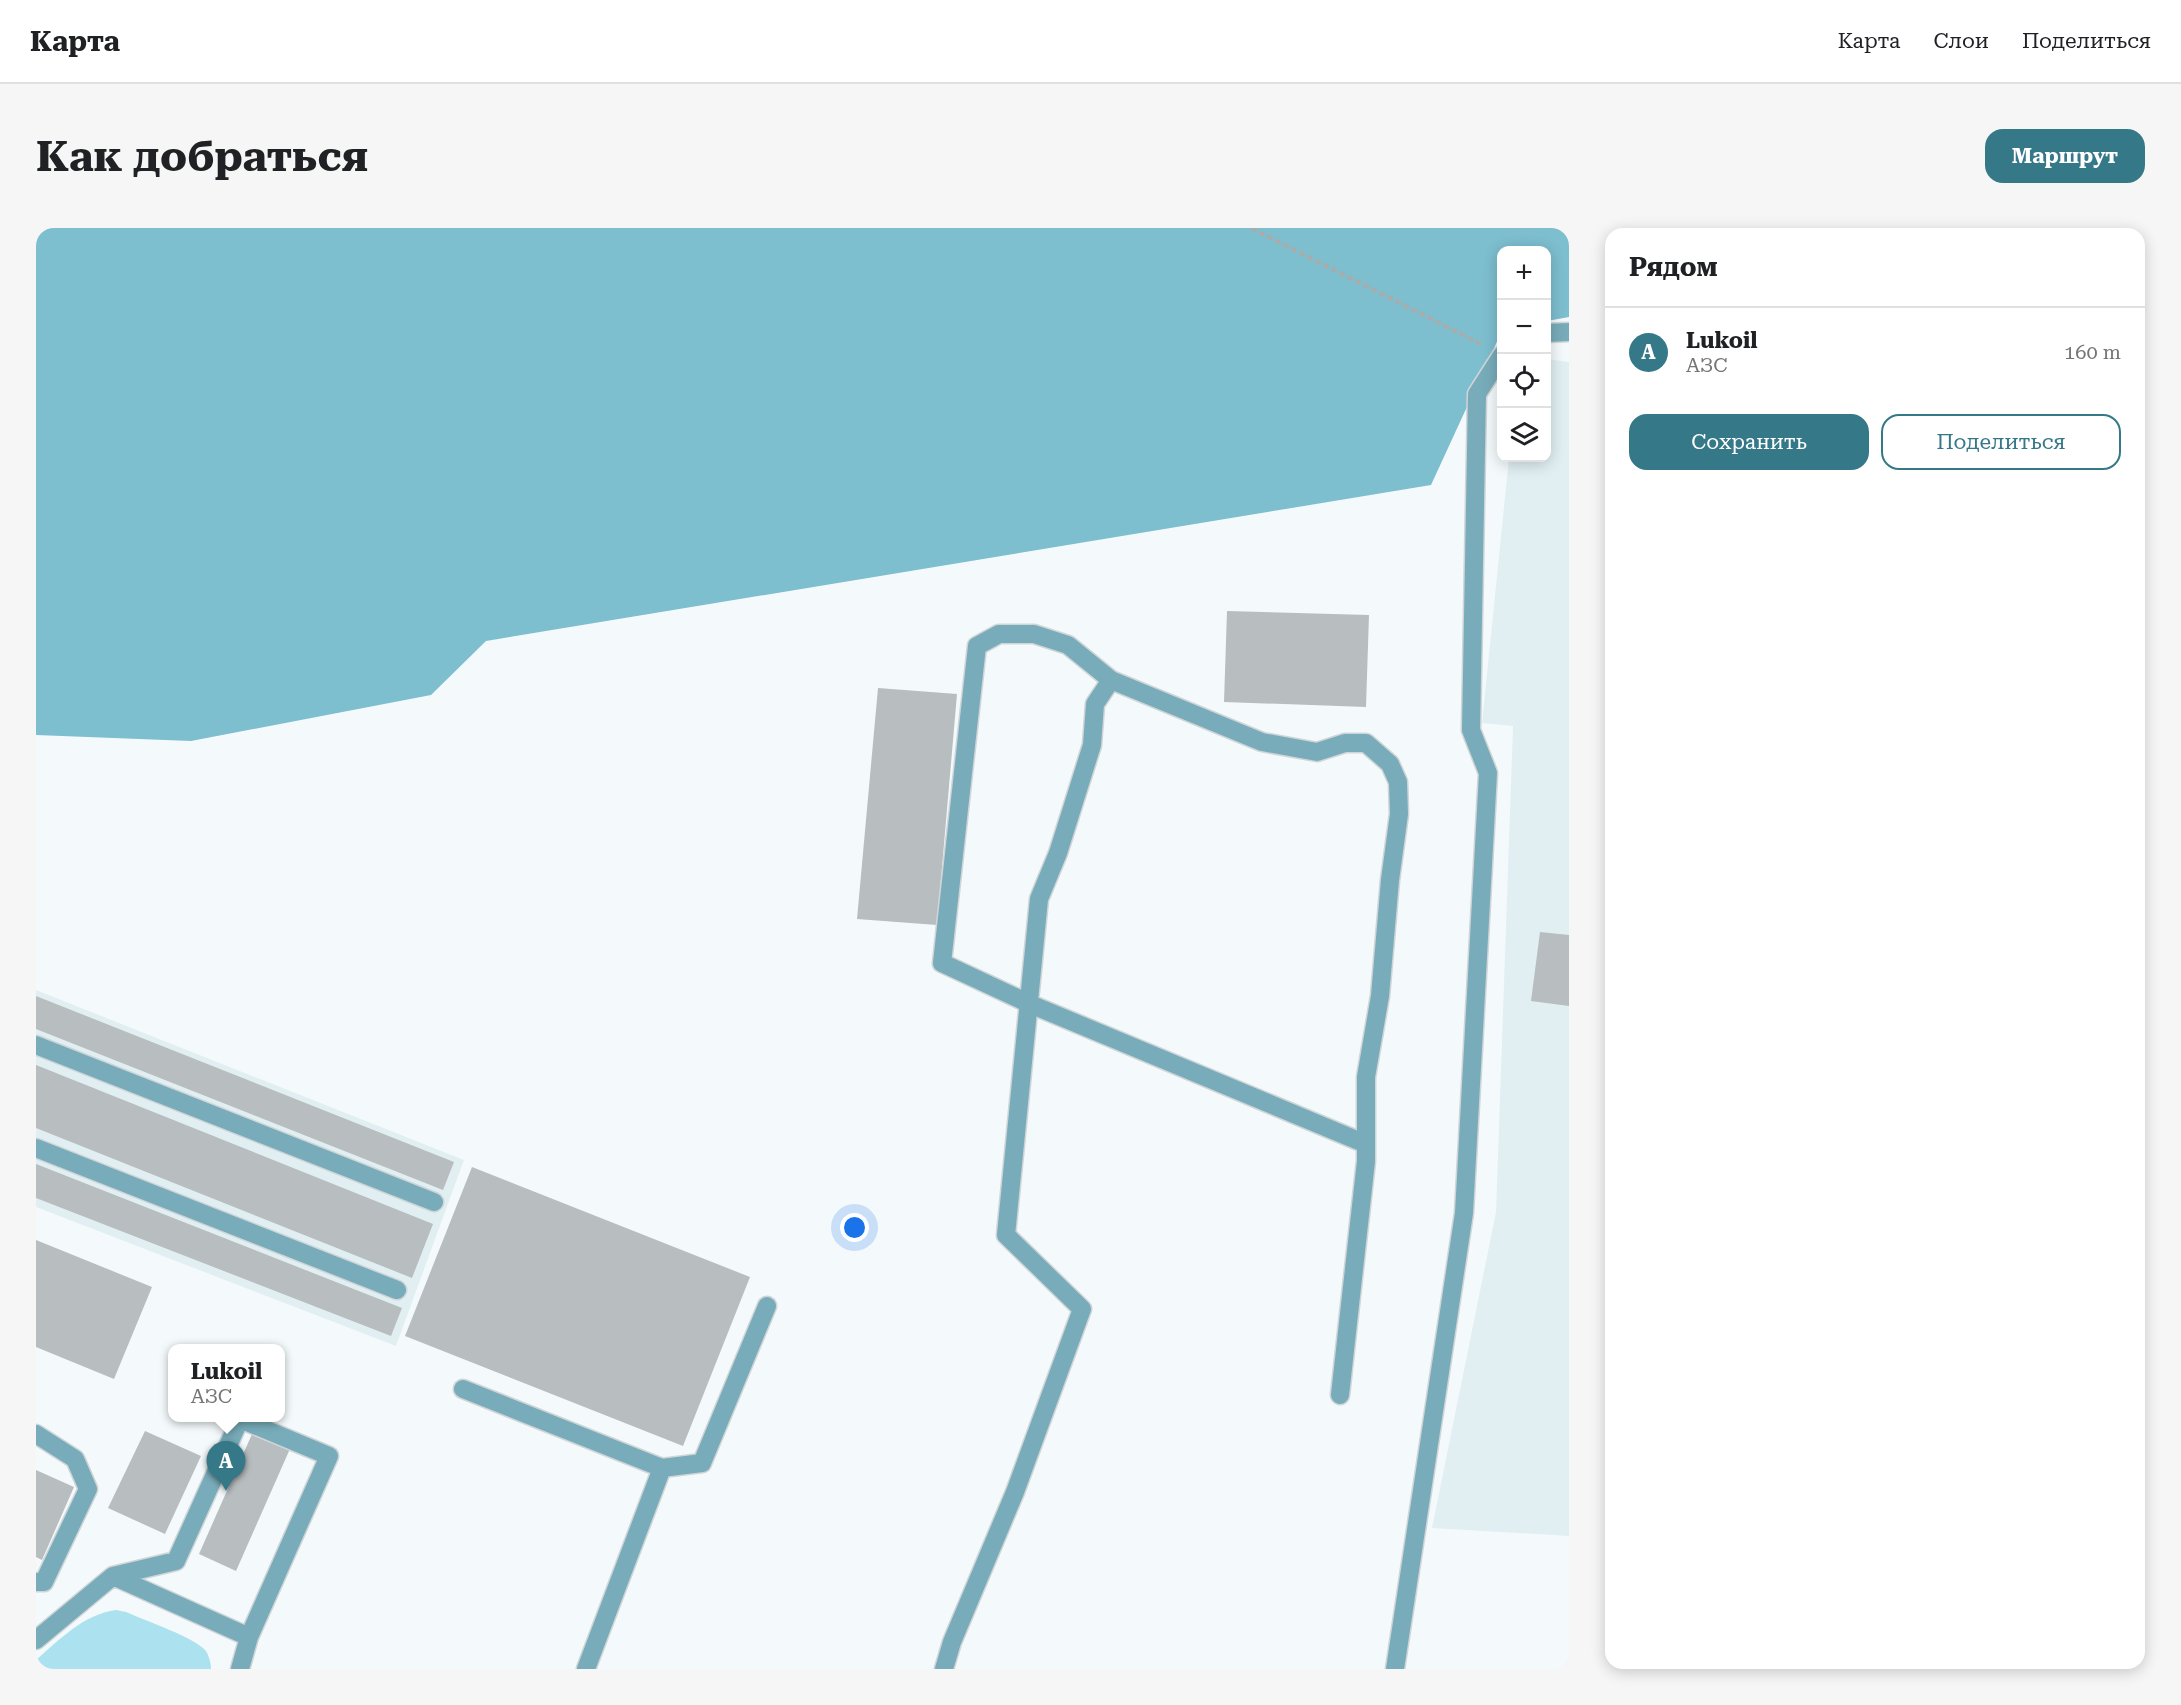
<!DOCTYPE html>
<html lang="ru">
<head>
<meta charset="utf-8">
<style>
  body { margin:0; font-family:"Roboto Serif",serif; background:#f6f6f6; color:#202124 }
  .controls { position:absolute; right:18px; top:18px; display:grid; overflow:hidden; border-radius:12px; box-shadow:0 3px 15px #0003 }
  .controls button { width:54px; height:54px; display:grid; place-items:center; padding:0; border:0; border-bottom:2px solid #e0e0e0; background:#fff; color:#202124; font:30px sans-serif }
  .you { position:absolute; left:819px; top:1000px; width:21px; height:21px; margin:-15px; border:4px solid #fff; border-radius:50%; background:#1a73e8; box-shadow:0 0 0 9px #1a73e833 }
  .badge { display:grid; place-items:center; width:39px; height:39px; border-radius:50%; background:#357888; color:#fff; font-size:20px; font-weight:700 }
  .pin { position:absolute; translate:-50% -50px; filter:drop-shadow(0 2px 3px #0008) }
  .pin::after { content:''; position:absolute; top:32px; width:21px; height:18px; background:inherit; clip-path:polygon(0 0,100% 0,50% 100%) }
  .popup { position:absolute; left:132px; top:1116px; width:117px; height:78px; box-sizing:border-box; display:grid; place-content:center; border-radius:12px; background:#fff; filter:drop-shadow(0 2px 4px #0005); font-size:20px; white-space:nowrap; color:#757577 }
  .popup b { font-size:22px; color:#202124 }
  .popup::after { content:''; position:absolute; left:50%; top:100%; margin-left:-12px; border:12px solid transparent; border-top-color:#fff }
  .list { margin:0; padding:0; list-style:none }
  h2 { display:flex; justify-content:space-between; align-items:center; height:78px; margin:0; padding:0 24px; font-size:26px }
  h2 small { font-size:20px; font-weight:400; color:#757577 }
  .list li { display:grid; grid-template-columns:39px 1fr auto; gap:18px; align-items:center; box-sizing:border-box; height:90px; padding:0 24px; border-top:2px solid #e0e0e0 }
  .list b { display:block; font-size:22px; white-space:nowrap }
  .list p { margin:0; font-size:20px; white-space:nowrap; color:#757577 }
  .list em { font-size:20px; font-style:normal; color:#757577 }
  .actions { display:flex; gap:12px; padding:18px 24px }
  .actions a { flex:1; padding:14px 0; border:2px solid #357888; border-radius:18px; text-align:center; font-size:21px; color:#357888 }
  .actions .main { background:#357888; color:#fff }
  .icon { flex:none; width:33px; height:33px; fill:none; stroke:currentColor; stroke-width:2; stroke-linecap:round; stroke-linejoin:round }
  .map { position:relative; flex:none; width:1533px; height:1441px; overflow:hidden; border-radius:18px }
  header { display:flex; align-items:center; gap:36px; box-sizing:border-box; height:84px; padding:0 30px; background:#fff; border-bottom:2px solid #e0e0e0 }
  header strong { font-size:28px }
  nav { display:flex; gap:33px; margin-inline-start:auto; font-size:21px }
  .intro { display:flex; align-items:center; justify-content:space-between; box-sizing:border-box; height:144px; padding:0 36px }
  h1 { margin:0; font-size:42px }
  .button { padding:15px 27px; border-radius:18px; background:#357888; color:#fff; font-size:21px; font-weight:700 }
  main { display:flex; gap:36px; padding:0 36px }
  aside { flex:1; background:#fff; border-radius:18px; box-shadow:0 3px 15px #0003 }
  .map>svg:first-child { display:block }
  .built { fill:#e1eff3 }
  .green { fill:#ace2f0 }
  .forest { fill:#7dbecf }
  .building { fill:#b8bdbf }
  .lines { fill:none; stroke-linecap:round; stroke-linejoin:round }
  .minor-casing { stroke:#d0d5d7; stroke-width:21 }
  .path { stroke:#a7acad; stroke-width:4; stroke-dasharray:6 3; stroke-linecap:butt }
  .minor { stroke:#78acba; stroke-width:18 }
</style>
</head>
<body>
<header>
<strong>Карта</strong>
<nav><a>Карта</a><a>Слои</a><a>Поделиться</a></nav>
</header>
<div class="intro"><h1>Как добраться</h1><a class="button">Маршрут</a></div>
<main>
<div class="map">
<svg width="1533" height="1441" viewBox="0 0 1533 1441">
  <rect width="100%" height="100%" fill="#f4fafc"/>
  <!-- built -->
  <path class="built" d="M1511,131L1533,134V1308L1396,1300L1460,984L1477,498L1446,495L1473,230H1510Z
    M0,762L428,932L360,1118L0,979Z"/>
  <!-- green -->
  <path class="green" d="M80,1382L90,1384C108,1392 160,1410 170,1423C173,1428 175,1435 175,1441H0V1432C23,1412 48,1386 80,1382Z"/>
  <!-- forest -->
  <path class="forest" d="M0,0H1533V89L1511,93L1510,22H1466L1465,105L1395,257L450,413L395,467L155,513L0,507Z"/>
  <!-- building -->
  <path class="building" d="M1191,383L1333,387L1330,479L1188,474Z
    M842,460L921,466L901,697L821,691Z
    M1504,704L1533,707V778L1495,773Z
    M0,768L418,934L407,962L0,801Z
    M0,837L397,996L376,1050L0,900Z
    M0,936L366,1080L355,1108L0,970Z
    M436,939L714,1049L647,1218L369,1108Z
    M0,1012L116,1059L78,1151L0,1119Z
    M220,1197L257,1214L200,1343L163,1326Z
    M109,1203L165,1228L129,1306L72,1280Z
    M0,1242L38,1259L6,1332L0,1329Z"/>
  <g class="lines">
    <defs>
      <path id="minor" d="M1510,105L1533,104
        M1075,452L1032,417L998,406H963L941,418L906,735L994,776L1330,916
        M0,817L398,974
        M0,920L361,1062
        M427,1161L626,1240L550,1441
        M0,1206L39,1231L52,1261L8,1354H0
        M626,1240L666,1235L731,1078
        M77,1348L213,1409
        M0,1412L77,1348L140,1333L204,1191L293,1228L213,1409L204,1441
        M908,1441L916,1414L979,1264L1046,1081L970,1007L1003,671L1022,625L1056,517L1059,476L1075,452L1226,514L1281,524L1309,515H1330L1354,536L1362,554L1363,586L1354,652L1344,768L1330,849V933L1304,1167
        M1359,1441L1428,985L1452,545L1435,502L1441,166L1466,127"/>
    </defs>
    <!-- minor casing -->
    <use href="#minor" class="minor-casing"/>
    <!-- path -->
    <path class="path" d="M1215,0L1445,116"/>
    <!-- minor -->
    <use href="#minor" class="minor"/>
  </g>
</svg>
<div class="controls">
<button>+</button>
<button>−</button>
<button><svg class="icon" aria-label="locate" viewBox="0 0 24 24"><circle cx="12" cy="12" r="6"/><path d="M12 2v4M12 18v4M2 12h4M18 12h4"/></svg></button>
<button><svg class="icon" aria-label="layers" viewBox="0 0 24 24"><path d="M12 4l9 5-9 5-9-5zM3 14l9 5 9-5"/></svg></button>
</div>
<div class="you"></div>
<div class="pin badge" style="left:190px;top:1263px">A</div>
<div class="popup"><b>Lukoil</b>АЗС</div>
</div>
<aside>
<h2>Рядом<small></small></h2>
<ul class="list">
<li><span class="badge">A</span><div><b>Lukoil</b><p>АЗС</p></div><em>160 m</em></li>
</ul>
<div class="actions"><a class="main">Сохранить</a><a>Поделиться</a></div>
</aside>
</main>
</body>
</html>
